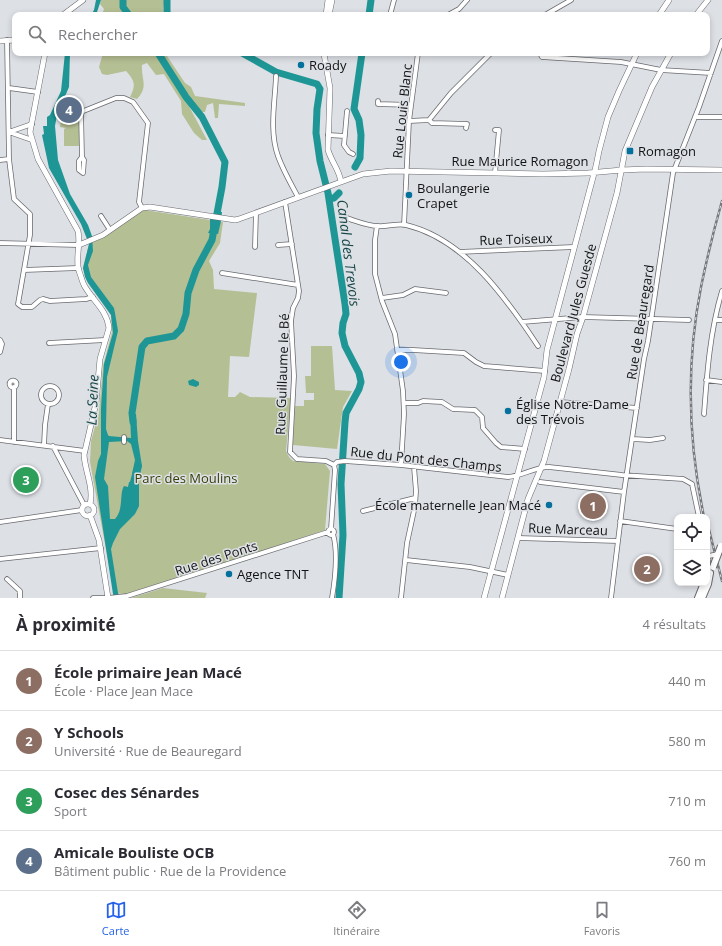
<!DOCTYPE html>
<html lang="fr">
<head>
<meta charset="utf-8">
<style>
  body { margin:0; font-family:"Open Sans",sans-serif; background:#f7f7f7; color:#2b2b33 }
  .controls { position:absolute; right:12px; bottom:12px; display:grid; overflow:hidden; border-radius:8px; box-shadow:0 2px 6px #0003 }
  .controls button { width:36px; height:36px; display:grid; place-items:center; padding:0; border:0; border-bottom:1px solid #e1e1e2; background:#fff; color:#2b2b33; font:20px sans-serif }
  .you { position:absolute; left:401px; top:362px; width:14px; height:14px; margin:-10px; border:3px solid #fff; border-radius:50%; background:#1a73e8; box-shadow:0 0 0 6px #1a73e833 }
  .badge { display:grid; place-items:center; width:26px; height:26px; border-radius:50%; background:#2563eb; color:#fff; font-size:13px; font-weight:700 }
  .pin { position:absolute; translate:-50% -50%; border:2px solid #fff; box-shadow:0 1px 4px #0006 }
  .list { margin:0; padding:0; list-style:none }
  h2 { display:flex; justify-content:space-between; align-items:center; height:52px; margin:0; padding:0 16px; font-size:17px }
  h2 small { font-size:13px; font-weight:400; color:#7c7c81 }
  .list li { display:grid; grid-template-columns:26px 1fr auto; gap:12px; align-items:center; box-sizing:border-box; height:60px; padding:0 16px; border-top:1px solid #e1e1e2 }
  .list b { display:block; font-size:15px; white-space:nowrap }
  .list p { margin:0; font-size:13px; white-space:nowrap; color:#7c7c81 }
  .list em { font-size:13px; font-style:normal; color:#7c7c81 }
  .icon { flex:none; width:22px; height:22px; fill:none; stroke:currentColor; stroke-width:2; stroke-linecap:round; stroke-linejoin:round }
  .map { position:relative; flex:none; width:722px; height:598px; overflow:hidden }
  .search { position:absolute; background:#fff; box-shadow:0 2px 6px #0003; left:12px; right:12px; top:12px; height:44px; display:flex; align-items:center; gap:10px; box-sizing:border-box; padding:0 14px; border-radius:8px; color:#7c7c81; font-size:15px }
  .sheet { height:292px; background:#fff }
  nav { display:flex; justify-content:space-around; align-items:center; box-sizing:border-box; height:56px; border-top:1px solid #e1e1e2; background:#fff; font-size:11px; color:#7c7c81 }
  nav a { display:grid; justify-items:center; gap:2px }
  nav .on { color:#2563eb }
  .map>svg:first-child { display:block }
  .green { fill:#b5bf94 }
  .water { fill:#1f9696 }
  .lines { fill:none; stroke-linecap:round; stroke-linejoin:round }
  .river { stroke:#1f9696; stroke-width:7 }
  .minor-casing { stroke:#686a6e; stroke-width:5.5 }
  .tertiary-casing { stroke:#686a6e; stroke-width:6 }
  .secondary-casing { stroke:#686a6e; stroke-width:8 }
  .minor { stroke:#fff; stroke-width:4 }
  .tertiary { stroke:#fff; stroke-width:5 }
  .secondary { stroke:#fff; stroke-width:6 }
  .rail-casing { stroke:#76787b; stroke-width:2.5 }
  .rail { stroke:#dde0e5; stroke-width:1; stroke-dasharray:3; stroke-linecap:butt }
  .minor-bridge-casing { stroke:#686a6e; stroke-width:5.5; stroke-linecap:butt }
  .secondary-bridge-casing { stroke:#686a6e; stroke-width:8; stroke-linecap:butt }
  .minor-bridge { stroke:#fff; stroke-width:4 }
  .secondary-bridge { stroke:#fff; stroke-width:6 }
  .poi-dot { fill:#03719c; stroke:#dde0e5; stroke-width:1.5 }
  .labels { text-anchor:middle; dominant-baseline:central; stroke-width:3; stroke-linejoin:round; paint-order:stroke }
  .poi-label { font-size:13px; fill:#121314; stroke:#dde0e5; text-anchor:start }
  .street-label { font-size:13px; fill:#121314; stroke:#dde0e5 }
  .park-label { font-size:13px; fill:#363f06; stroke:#dde0e5 }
  .water-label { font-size:14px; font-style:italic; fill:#184848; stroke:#dde0e5 }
</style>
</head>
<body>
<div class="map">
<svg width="722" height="598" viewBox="0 0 722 598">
  <rect width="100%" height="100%" fill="#dde0e5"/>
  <!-- green -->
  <path class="green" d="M101,0H120L121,7L127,15H102L104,9L100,4Z
    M126,0H165L163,9L164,15H130L125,6Z
    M103,53H156L183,95L207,140H202L194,133L182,114L181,101L164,74L156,75L147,63L142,65C141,80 149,86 137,99L130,97C136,85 135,81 126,71L107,75L102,74L99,67Z
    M160,53H165L185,83L191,87L195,96L245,103V106L219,104L218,118H215L213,103L207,105L205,112H200L187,96Z
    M62,112L79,116L80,146H64V129L66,128L60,127Z
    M145,210L223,222L220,243L209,261L213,270L214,289L257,293L249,357L230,356L228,397H235L240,392L250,397L291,398L286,451L289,457L293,461L325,464L330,471L325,530L135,592L125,594L114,593L90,462L91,441L99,412L103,366L112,332L111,315L87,281L83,268L89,244L103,238L138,213Z
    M311,346H332L335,390L352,391L343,407L337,449L293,445L295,406H304V400H314V393H306L305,376H311Z
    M163,588L207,593L205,598H131Z"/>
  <!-- water -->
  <path class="water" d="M96,0H101L96,15H91L94,10Z
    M65,53H70L69,87L66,94L58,109L55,126L58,160L70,194L88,225L92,236L93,251L88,265L91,277L114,308L115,313L118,331L107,377L106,429L108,435L109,436L131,438L130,414H136L138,441L142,466L140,475L132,474L135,460L131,444L127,441L109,442L104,479L108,486L110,519H115C124,509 119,494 124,486L128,487L129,482L139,484V506L135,514L120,529L113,543L111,549L118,593L121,598H114L113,594L95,477L98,461L101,454V408L104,364L113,333L111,315L88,283L85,277L83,268L89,244L81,224L49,168L42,135L44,134L43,126H47V117L50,115L61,91Z
    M215,211L222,212L221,221L218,234L208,233L210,229V219H213Z
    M193,379L199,382V385L196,387L189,385L188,381Z"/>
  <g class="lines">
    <!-- river -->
    <path class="river" d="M123,0V7L129,15
      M167,0V13L169,15
      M369,15L371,0
      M242,53L276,72L317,84L320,89L317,109L316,133L320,161L328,193L345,304L346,314L343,323L342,333L345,346L359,373L361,382L359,389L346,413L345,422L341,484L343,535L339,598
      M355,167L360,158L361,135L359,120L354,109L362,53
      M329,199L334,198L339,193
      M133,422L132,413L142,347L147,341L174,336L181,329L186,314L188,293L196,270L212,240L222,187L225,162L202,117L186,97L158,53
      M131,491L138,466"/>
    <defs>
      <path id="minor" d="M390,15L394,0
        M448,15L459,9L467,0
        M545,15L571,0
        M7,40L9,159L14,199L30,214V235L18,304L22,307H32L40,300L43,299L50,301L86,299L93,297
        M540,53L542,57L621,62L661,70L711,73
        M276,76C275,102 269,131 278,156C283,170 291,184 298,197
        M9,88L38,92
        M378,101V104L411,105
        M64,104L81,112L116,98H124L133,102L148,123L139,202L142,208
        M347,111L344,145L349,152L353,154
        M81,112L82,157L84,160L83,173L79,170V161L82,157
        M695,117H722
        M429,120L432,123L467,124L466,128
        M409,121L429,120L451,93L491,53
        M32,124L9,132L32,140
        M328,135L345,136
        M0,160L9,159
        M495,173L499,130H495
        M285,202L299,291L298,298L293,308L291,321L294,376L290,452L297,459L326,461L334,465
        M101,216L110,230
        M343,217C354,220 367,226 378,226C387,227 397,223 406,225C465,239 506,298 538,346
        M404,225L409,121L418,53
        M377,226L375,240V274L382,301L395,334L403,391L404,414L401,465
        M0,243L79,245
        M278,245L292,244
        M255,247L256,213
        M459,252L574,247
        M24,270L78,268
        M222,273L298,285
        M382,298L403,295L415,289L446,293
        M715,320H722
        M522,322L583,317L689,320
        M0,340L2,344L0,352
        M49,343L105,340
        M397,350H413L464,353L476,362L484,366L545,371
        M706,380L722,382
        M9.5 384a3.5 3.5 0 1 1 7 0a3.5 3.5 0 1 1-7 0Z
        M41 395a9 9 0 1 1 18 0a9 9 0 1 1-18 0Z
        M560,402L637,408
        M404,403H418L423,401L442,402L453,409L475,410L482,417L483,428L496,443L501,447L525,449
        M704,414C707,373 710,331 722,291
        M124,437V442
        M633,439L650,440L663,438
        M0,440L85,451
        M14,442V387
        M44,445L45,425L48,404
        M53,446L84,505
        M334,465L337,462L345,461L401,465L508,477C522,476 535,467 549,467L622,475L683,479L692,484L699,517
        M540,482L624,492
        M363,511L415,498
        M620,521L677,529
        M0,522L82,510
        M331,529L335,470L334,465
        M328 532a3 3 0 1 1 6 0a3 3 0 1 1-6 0Z
        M518,538L618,541
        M707,556L709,567L708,575
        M0,559L101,548
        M406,560L470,567L508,575
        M7,579L20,591V598
        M93,598H108
        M108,598L127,596L328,532
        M332,598C335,580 338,552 333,534
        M401,598L407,543L415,506L416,491L414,467
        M611,598L624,492L644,359L648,341L673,173L699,107L722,41"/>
      <path id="tertiary" d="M63,15L83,0
        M326,15L328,0
        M329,15L332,0
        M659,15L669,0
        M696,15L708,0
        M0,41L15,40
        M45,53L30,132L38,159L78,231C81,244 75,260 79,271C81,276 82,281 84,285C92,300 107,310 109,328L100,359L96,403L84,455C85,471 94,488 90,504
        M324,54L330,88L328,150C332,163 339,169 341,182
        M79,245L103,235L142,208L150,207L235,220L239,219L363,174L391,171L543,174L588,173L622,170L646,169L722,170
        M82 510a6 6 0 1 1 12 0a6 6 0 1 1-12 0Z
        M90,515L99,540L108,598
        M484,598L544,377L547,350L596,166L599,151L608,117L619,91L637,53
        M502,598L528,499L544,461L569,369L577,334L583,317L617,193L625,151L652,87L671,53"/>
      <path id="secondary" d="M698,598L704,583
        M702,598L708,584L710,573"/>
    </defs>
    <!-- minor casing -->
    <use href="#minor" class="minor-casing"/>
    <!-- tertiary casing -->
    <use href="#tertiary" class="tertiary-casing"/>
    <!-- secondary casing -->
    <use href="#secondary" class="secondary-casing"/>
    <!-- minor -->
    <use href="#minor" class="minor"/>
    <!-- tertiary -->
    <use href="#tertiary" class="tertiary"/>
    <!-- secondary -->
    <use href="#secondary" class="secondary"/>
    <defs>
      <path id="rail" d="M704,517C688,441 686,363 701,287C707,258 714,229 722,201
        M707,522L722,581"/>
    </defs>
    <!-- rail casing -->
    <use href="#rail" class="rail-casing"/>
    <!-- rail -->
    <use href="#rail" class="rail"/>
    <defs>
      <path id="minor-bridge" d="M709,556L718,554"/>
      <path id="secondary-bridge" d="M713,567L721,546"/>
    </defs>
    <!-- minor-bridge casing -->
    <use href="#minor-bridge" class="minor-bridge-casing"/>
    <!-- secondary-bridge casing -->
    <use href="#secondary-bridge" class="secondary-bridge-casing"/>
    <!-- minor-bridge -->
    <use href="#minor-bridge" class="minor-bridge"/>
    <!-- secondary-bridge -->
    <use href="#secondary-bridge" class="secondary-bridge"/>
  </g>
  <!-- markers -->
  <g class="poi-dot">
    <circle cx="301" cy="65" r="4"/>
    <rect x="626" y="147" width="8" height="8" rx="2"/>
    <circle cx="409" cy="195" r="4"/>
    <circle cx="508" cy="411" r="4"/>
    <circle cx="549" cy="505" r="4"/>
    <circle cx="229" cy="574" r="4"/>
  </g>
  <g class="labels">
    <!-- poi labels -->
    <g class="poi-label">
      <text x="309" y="65">Roady</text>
      <text x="638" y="151">Romagon</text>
      <text x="417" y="188">Boulangerie<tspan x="417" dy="15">Crapet</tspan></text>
      <text x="516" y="404">Église Notre-Dame<tspan x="516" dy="15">des Trévois</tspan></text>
      <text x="541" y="505" text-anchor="end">École maternelle Jean Macé</text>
      <text x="237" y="574">Agence TNT</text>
    </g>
    <!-- street labels -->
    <g class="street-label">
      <text transform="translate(402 111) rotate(-84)">Rue Louis Blanc</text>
      <text x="520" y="161">Rue Maurice Romagon</text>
      <text transform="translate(516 239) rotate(-2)">Rue Toiseux</text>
      <text transform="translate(573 313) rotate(-75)">Boulevard Jules Guesde</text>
      <text transform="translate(640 322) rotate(-81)">Rue de Beauregard</text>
      <text transform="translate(282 374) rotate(-88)">Rue Guillaume le Bé</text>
      <text transform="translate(426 459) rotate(6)">Rue du Pont des Champs</text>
      <text transform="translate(568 529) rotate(2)">Rue Marceau</text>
      <text transform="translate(216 558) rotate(-18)">Rue des Ponts</text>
    </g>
    <!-- park labels -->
    <g class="park-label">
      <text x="186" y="478">Parc des Moulins</text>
    </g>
    <!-- water labels -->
    <g class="water-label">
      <text transform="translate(349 253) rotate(83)">Canal des Trevois</text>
      <text transform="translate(92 400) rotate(-88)">La Seine</text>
    </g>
  </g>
</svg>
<div class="controls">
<button><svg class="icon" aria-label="locate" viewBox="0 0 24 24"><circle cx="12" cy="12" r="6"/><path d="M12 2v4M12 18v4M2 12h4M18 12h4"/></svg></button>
<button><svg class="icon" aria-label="layers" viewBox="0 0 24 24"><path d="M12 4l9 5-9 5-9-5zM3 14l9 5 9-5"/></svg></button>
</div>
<div class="you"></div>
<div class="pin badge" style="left:593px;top:506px;background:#8d6e63">1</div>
<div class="pin badge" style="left:647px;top:569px;background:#8d6e63">2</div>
<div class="pin badge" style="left:26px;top:480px;background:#2e9e5b">3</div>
<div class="pin badge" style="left:69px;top:110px;background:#5c6f8a">4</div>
<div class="search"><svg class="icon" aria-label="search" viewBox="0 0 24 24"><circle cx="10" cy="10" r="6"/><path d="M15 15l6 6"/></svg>Rechercher</div>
</div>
<section class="sheet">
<h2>À proximité<small>4 résultats</small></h2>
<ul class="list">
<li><span class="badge" style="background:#8d6e63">1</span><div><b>École primaire Jean Macé</b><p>École · Place Jean Mace</p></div><em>440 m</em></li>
<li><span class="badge" style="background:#8d6e63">2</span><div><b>Y Schools</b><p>Université · Rue de Beauregard</p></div><em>580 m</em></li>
<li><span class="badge" style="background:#2e9e5b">3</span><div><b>Cosec des Sénardes</b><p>Sport</p></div><em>710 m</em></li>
<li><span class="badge" style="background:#5c6f8a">4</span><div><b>Amicale Bouliste OCB</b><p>Bâtiment public · Rue de la Providence</p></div><em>760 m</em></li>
</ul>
</section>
<nav>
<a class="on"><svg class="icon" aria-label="map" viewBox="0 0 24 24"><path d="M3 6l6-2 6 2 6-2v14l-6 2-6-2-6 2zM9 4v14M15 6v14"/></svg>Carte</a>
<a><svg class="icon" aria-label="directions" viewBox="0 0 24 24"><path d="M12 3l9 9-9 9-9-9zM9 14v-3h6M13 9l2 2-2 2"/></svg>Itinéraire</a>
<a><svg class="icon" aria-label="saved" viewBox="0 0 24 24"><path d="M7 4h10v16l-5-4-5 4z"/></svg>Favoris</a>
</nav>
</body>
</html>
